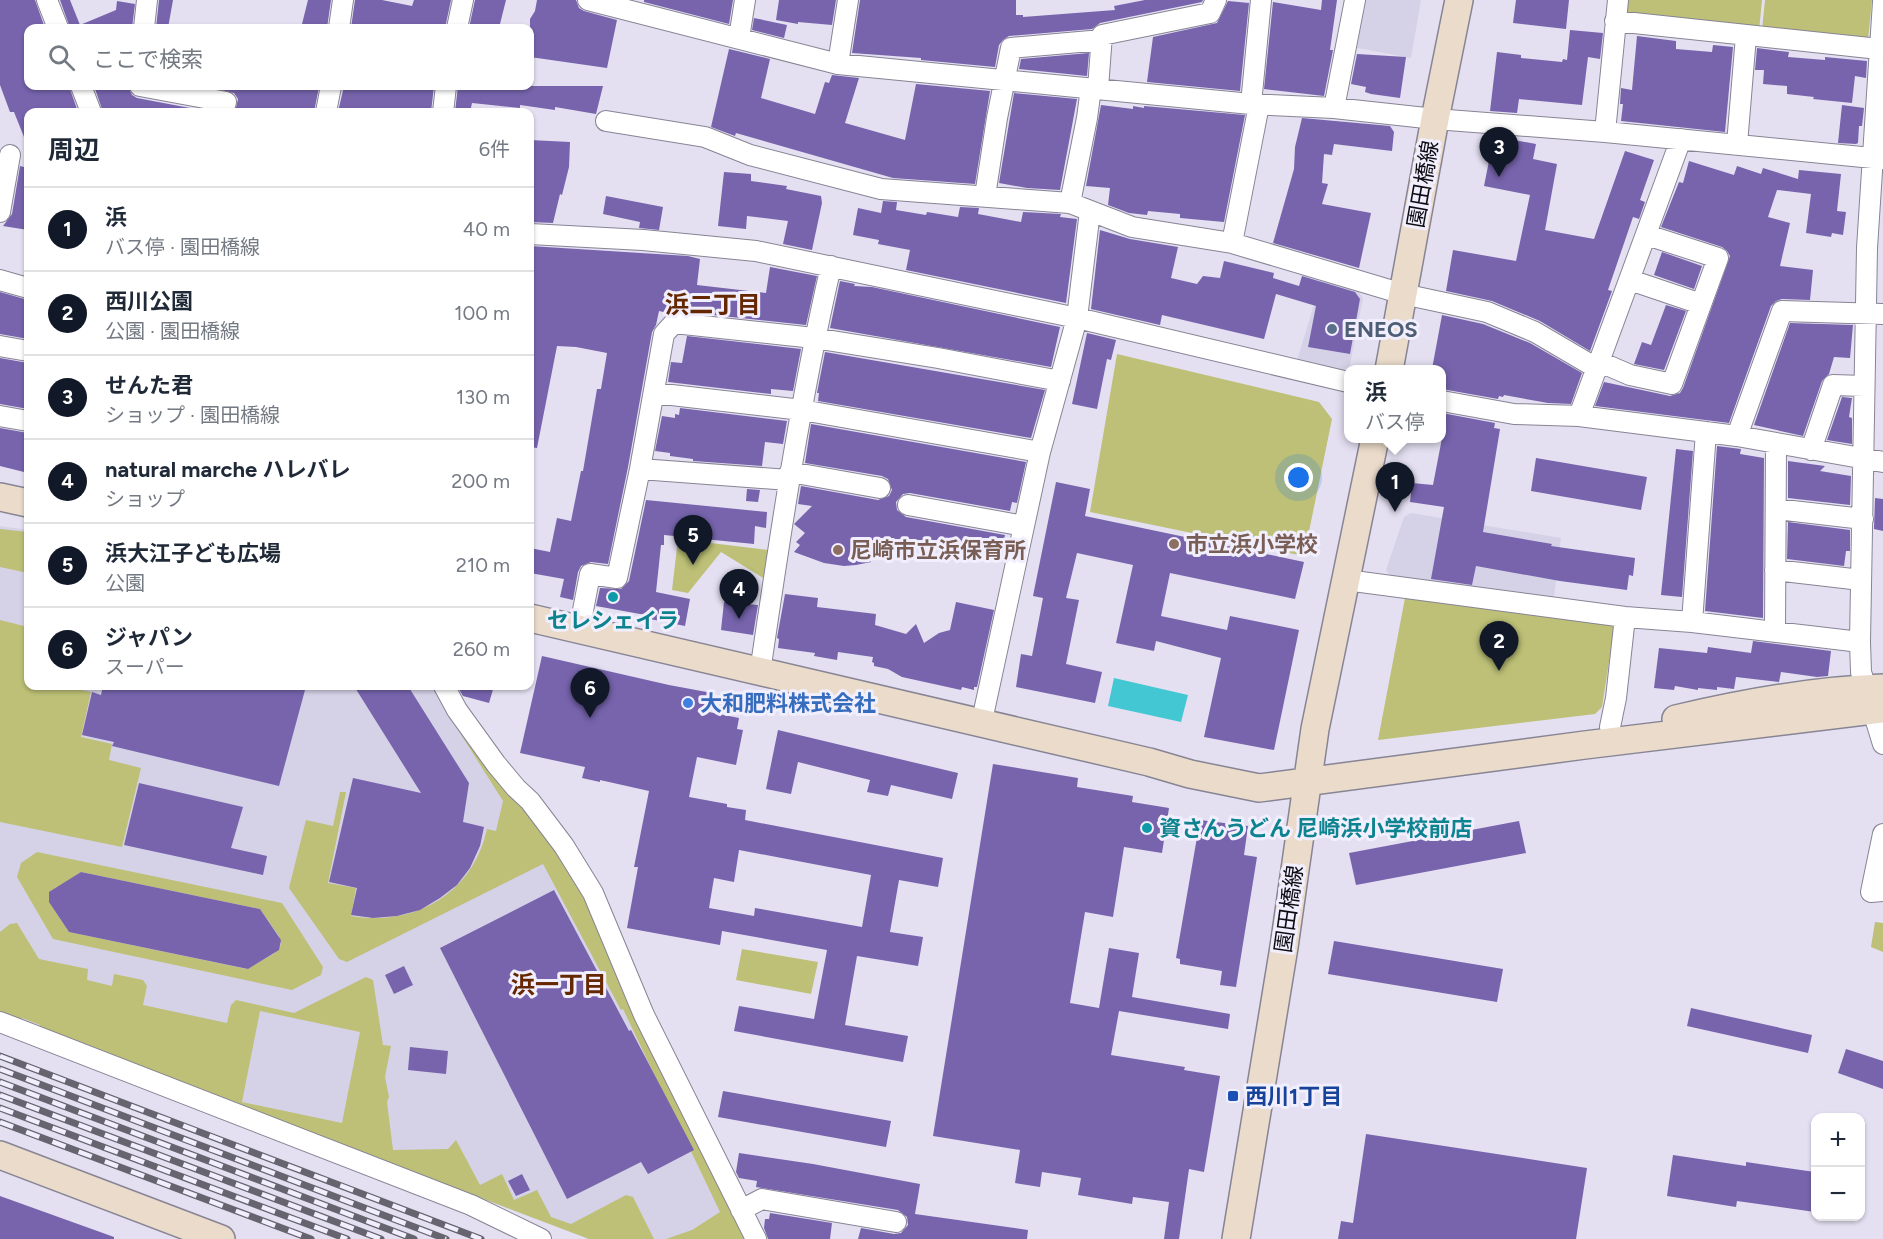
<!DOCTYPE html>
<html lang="ja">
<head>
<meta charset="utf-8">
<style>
  body { margin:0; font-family:Figtree,"Noto Sans JP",sans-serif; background:#f2f2f3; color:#1f2937 }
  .controls { position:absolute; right:18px; bottom:18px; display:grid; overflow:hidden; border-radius:12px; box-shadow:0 2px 4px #0004 }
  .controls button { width:54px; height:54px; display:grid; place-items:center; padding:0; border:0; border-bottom:2px solid #e0e1e3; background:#fff; color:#1f2937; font:30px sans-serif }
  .you { position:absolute; left:1299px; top:478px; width:21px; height:21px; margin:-15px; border:4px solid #fff; border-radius:50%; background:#1a73e8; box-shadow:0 0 0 9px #1a73e833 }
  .badge { display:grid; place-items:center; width:39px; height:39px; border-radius:50%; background:#111827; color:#fff; font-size:20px; font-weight:700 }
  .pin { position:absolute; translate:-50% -50px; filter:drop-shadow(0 2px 3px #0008) }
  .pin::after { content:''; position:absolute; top:32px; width:21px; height:18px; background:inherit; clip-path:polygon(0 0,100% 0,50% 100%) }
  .popup { position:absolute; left:1344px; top:365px; width:102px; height:78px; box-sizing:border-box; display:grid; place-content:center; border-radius:12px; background:#fff; filter:drop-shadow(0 2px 4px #0005); font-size:20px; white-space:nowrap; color:#747a83 }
  .popup b { font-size:22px; color:#1f2937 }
  .popup::after { content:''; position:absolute; left:50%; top:100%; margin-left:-12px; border:12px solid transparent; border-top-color:#fff }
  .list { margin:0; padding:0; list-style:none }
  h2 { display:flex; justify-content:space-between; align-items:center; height:78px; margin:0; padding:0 24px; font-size:26px }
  h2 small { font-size:20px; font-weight:400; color:#747a83 }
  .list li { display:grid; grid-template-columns:39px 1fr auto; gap:18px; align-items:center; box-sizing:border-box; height:84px; padding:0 24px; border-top:2px solid #e0e1e3 }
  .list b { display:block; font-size:22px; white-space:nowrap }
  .list p { margin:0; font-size:20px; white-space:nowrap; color:#747a83 }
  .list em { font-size:20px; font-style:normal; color:#747a83 }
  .icon { flex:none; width:33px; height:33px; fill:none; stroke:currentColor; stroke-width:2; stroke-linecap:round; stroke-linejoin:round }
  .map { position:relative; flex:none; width:1883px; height:1239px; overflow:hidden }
  .search { position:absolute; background:#fff; box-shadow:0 2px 4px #0004; left:24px; top:24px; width:510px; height:66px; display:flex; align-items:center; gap:15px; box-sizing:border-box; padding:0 21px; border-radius:12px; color:#747a83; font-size:22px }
  .panel { position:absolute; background:#fff; box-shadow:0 2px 4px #0004; left:24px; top:108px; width:510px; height:582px; border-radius:12px }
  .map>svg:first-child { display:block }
  .commercial { fill:#d5d2e8 }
  .green { fill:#bdc076; fill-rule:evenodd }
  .water { fill:#43c7d2 }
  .building { fill:#7764ad; fill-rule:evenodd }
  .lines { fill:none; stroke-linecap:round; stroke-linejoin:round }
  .street-casing { stroke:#878494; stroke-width:22 }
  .secondary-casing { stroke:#878494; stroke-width:30 }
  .street { stroke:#fff; stroke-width:20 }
  .secondary { stroke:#eadbca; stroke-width:27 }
  .rail-casing { stroke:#66646f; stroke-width:7 }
  .rail { stroke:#f1eefd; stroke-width:4.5; stroke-dasharray:14; stroke-linecap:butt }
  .service-dot { fill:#5c6f8a; stroke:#f1eefd; stroke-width:2 }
  .education-dot { fill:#8d6e63; stroke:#f1eefd; stroke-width:2 }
  .culture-dot { fill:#0f9aa8; stroke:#f1eefd; stroke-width:2 }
  .shop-dot { fill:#3f7fe0; stroke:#f1eefd; stroke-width:2 }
  .transit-dot { fill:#1a4fb4; stroke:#f1eefd; stroke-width:2 }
  .labels { text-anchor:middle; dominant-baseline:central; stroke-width:6; stroke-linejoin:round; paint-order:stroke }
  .street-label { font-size:22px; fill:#0d0c12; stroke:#f1eefd }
  .service-label { font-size:22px; font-weight:bold; fill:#4e5e75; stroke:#f1eefd; text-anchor:start }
  .education-label { font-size:22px; font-weight:bold; fill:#785e54; stroke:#f1eefd; text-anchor:start }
  .culture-label { font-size:22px; font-weight:bold; fill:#0d838f; stroke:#f1eefd }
  .shop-label { font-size:22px; font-weight:bold; fill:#366cbe; stroke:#f1eefd; text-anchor:start }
  .transit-label { font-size:22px; font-weight:bold; fill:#164399; stroke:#f1eefd; text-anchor:start }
  .neighbourhood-label { font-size:24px; font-weight:bold; fill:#642700; stroke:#f1eefd }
</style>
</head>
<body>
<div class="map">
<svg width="1883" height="1239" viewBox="0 0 1883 1239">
  <rect width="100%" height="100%" fill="#e4e0f2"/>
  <!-- commercial -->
  <path class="commercial" d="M1360,0H1421L1411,58L1352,47Z
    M1321,281L1358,291L1363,298L1350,365L1342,371L1297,361Z
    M1411,513L1561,538L1554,598L1392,579L1386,570L1404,517Z
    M0,526L28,530V686H435L510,795L745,1239H589L38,1031L39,1025L23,1019L20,1026L0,1018Z"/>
  <!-- green -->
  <path class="green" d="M1624,0H1762L1759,31L1627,17Z
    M1765,0H1872L1868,40L1762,30Z
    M1117,354L1319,402L1332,419L1304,556L1090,512Z
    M0,529L28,532V573L0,567Z
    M678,539L768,550L765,579L721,552L688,593L672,590Z
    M1405,598L1588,614L1613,624L1614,629L1602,707L1595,714L1378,740Z
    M0,620L28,627V686H63L91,692L81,737L112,744L109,760L141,768L122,847L0,822Z
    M450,717L530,810L588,895L745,1239H666L692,1230L720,1212L623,1009L621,1010L543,864L347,962L339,959L289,888L306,820L333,826L340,792H346L328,883L356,888L351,916C414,927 473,894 487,829L496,831L503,801Z
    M37,852L282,903L323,967L321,975L292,990L53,939L17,877L21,863ZM81,872L260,909L279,936L277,942L281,943L280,947H276L275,953L247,969L69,932L51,905L53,899L49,898V894Z
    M1875,922L1883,923V952L1871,947Z
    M17,923L39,959L88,969L87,980L112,986L114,974L143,980L147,986L143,1005L227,1023L231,1005L236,1000L294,1013L366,977L373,980L383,1045L391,1046L385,1077L389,1097L387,1102L393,1150L448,1149L456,1140L480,1185L502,1174L514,1200L537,1190L551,1217L571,1224L626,1195L633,1197L654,1239H589L39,1030L40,1025L22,1018L20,1024L0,1017V932L10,924ZM260,1011L360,1032L342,1123L242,1102Z
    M742,949L818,962L811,994L736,980Z"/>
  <!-- water -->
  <path class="water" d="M1114,678L1188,695L1181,722L1108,706Z"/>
  <!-- building -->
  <path class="building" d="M0,0H35L45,28H28V86H69L78,112H28V147L14,112H10L0,85Z
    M60,0H70L80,25L116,10L117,1L135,4L132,28H70Z
    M159,0H173L168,28H156Z
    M308,0H331L327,28H301Z
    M355,0H382L412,6L414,0H451L445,28H351Z
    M475,0H506L499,28H469Z
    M537,0H576L579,8L584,11L617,20L607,68L530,57V19L535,11Z
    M644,0H733L729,24L644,2Z
    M779,0H836L832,25L798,22V24L776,20Z
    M860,0H1016V15H1023V17L1115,10L1114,6L1145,0H1203L1202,2L1100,23L1092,29L1009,36L1003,40L999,45L995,67L921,60V58L852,53Z
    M1322,0H1337L1330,50H1333L1324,96L1264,89L1273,2L1321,10Z
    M1516,0H1569L1566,29L1513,23Z
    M1228,1L1249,3L1240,91L1147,82L1153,37L1217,23Z
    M754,18L787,25L784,38L752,30Z
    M1570,30L1603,33L1600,59L1588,57L1582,105L1519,99L1517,113L1490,111L1497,52L1521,55V58L1562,62L1563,59L1567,60Z
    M1637,36L1676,41V49L1712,52L1713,45L1733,47L1725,132L1621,121L1623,104H1620L1621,88L1632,90Z
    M1757,48L1789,52L1788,57L1825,60V57L1867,61L1866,78L1855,76L1852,103L1813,99L1814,97L1787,94V86L1763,84L1764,70H1755Z
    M729,49L770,59L761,98L815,114L825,82L829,83L832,75L859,78L845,123L905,140L916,84L990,91L975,184L893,178L736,133L735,136L711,127Z
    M1089,53L1087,76L1019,69L1021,59Z
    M1357,54L1406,57L1400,98L1371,94L1365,92L1366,87L1351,84Z
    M94,86H128L132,95L137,98L211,112H103Z
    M203,86H312L319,87L314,112H235L238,99L234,93Z
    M344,86H434L431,112H338Z
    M458,86H485V88L487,86H603L596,114L555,107V110L520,105V108L472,103L470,112H455Z
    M1014,93L1077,99L1060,190L1027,188L999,183Z
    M1101,105L1133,109V106L1144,108V106L1245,115L1224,222L1180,218V214L1148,211L1147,215L1129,213L1108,205L1110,188L1086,186Z
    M1842,105L1864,108L1862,126H1859L1858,143L1856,144L1838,143Z
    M1302,118L1390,126L1394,132L1392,151L1334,144L1332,155L1324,154L1322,183L1328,184L1322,204L1371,213L1359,268L1273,243L1294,169L1295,147Z
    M1494,136L1514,137V140L1536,144L1533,159L1557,164L1545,230L1594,239L1625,151L1654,160L1640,200L1645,202L1639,219L1633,217L1608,290L1612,291L1590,351L1540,321L1492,301L1446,291L1453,250L1516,261L1530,195L1484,186Z
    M530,140L570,142L569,167L562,195L560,194L553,223L530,222L534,189L530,188Z
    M1689,161L1734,175L1737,166L1761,174L1763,168L1798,179L1799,170L1841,174L1837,211L1846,212L1843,235L1832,233L1831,237L1806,233L1811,194L1777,190L1768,217L1790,223L1780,266L1813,270L1810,300L1782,299L1776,301L1771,306L1729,423L1595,406L1604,382L1670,396L1680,393L1683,388L1730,256L1727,251L1722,247L1661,227L1679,182L1683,183Z
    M20,166L28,168V230L3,226L12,214Z
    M724,172L751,174V181L787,186L786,189L821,196L822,203L812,250L783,244L788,221L747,216L746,229L718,226Z
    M606,196L663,207L659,230L639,228L640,222L603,214Z
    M883,201L897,202L896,210L926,215L927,212L958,217L960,207L979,208L978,214L1021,222L1023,212L1061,214L1060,217L1077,219L1066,303L906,270L910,250L878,244L879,240L853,235L858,208L881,213Z
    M1100,230L1130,239L1178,247L1171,278L1197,284L1203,276L1220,278L1224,261L1274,273L1273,278L1299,286L1302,276L1355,292L1360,299L1350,354L1308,347L1316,306L1276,294L1264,339L1162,315L1160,325L1091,309Z
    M530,246L688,256L700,259L697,285L766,293L770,267L817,276L806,325L675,311L668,313L659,311L656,325L652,332L628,467L608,564L591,562L581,566L578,572L573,600L560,597L564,579L530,573V548L550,552L557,518L571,521L581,471H583L597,389H601L607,353L576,347L557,346L537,448L530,447Z
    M1662,252L1702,266L1694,289L1654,275Z
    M840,281L855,284L854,286L872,287L1060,327L1051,367L830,328Z
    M0,292L28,300V339L0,334Z
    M1666,305L1686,311L1664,370L1634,364L1642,342L1651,345Z
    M1442,315L1483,324L1530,343L1582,373L1571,404L1548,403L1504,395L1503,397L1499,396L1498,399L1442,389V369H1432Z
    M1790,323L1853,325L1850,358L1834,357L1829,374L1822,381L1803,436L1754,425Z
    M1087,333L1116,340L1111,360L1107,359L1097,409L1072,404Z
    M687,336L801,349L793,391L771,389V394L668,382L671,362L682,363Z
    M825,352L1045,390L1031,438L818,401L819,393H817Z
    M0,358L28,363V409L0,404Z
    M1842,397L1852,398L1849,417L1852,418V444L1827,440Z
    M680,408L787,421L783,444L765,442L762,466L693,461V459L670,456V453L655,451L662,416L675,418V414L679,415Z
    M1442,413L1495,423L1494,428L1500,429L1483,532L1552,544L1551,546L1635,558L1633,576L1629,575L1627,590L1560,581L1476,566L1472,585L1431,579L1444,507L1410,502L1412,483L1433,485L1442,438Z
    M811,424L1026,462L1017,503L1012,502L1010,511L910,493L903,494L896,502L897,510L906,517L1005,535L1003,545L1007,546L1004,561L888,538L869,555L871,562L856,565L844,566L824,563L794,552L800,545L796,542L805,533L794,524L812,506L798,504L801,486L878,500L889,496L892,490L888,479L882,476L805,463Z
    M0,428L28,433V473L0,466Z
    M1717,446L1741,449L1740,454L1764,458L1763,618L1705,611Z
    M1676,449L1693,451L1682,597L1661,595Z
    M1536,458L1647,477L1641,510L1531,491Z
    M1788,461L1825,466L1820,471L1851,476L1850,505L1788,498Z
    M1056,482L1090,489L1085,516L1304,562L1295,599L1170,573L1161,616L1227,630L1230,616L1299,630L1274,750L1204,737L1221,658L1156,641L1154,651L1116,643L1133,565L1077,553L1066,598L1079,600L1066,664L1102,672L1095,703L1016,687L1021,654L1032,656L1043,598L1033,596Z
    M747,489L760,490L758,502L746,501Z
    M1875,498L1883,499V531L1874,529Z
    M646,500L767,512L766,528L755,526L754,544L664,535V545H661L656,592L690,599L685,626L650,619L651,616L596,606L600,588L621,589L629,581Z
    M1788,522L1850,530V551H1846L1844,566L1787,559Z
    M785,594L818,598L817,607L876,614L875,625L906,634L916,624L924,643L939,633L950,630L956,602L994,610L977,687H974V690L962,687L961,690L902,677L888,669L874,666V663L872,662L873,657L838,652L837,660L814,656L815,653L778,648L779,639L777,638Z
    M724,602L758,605L753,635L721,630Z
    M1753,641L1831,651L1828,676L1817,677L1781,672L1779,682L1736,677L1734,689L1717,687V690L1698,688V690L1675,686L1674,690L1654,688L1659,648L1707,653L1708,647L1751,653Z
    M542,656L669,685L712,693L709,712L739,718L737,729L743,730L736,765L697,757L689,797L727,804V807L746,810L745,820L943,858L938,887L899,880L890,932L923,937L918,966L857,956L845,1025L908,1036L903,1062L734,1031L739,1006L814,1019L827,950L722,931L720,945L627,928L638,867H634L649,791L600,780V782L582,778L585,767L520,753ZM739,850L871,875L862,927L755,908L754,916L709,908L714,878L734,882Z
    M103,686L123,690L124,686H285L305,690L279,786L112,746L114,742L82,735L92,692L101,695Z
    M354,686H408L469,783L463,822L484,827L480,846L470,868L457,885L440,898L420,910L397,916L373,918L351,915L357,888L329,882L353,778L421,793Z
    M457,686H494L489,703L463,696Z
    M778,730L958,773L952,799L891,785L888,796L867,792L870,780L798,762L791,794L766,789Z
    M993,764L1078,778L1077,787L1133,796L1132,802L1169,808L1162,853L1124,847L1113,917L1085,912L1070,1003L1099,1008L1109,948L1139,953L1132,997L1230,1014L1228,1029L1119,1011L1111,1055L1185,1067L1184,1070L1220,1076L1204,1172L1189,1169L1179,1239H1164L1169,1202L1133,1197L1132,1204L1078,1195L1081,1178L1042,1172L1040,1187L1015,1183L1020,1150L933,1136Z
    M139,783L243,807L231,848L267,856L263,875L124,845Z
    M1200,820L1248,826L1244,855L1257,857L1236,987L1220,985L1222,971L1180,964V959L1176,958Z
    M1519,821L1526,853L1356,885L1349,853Z
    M81,872L260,909L281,940L279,950L248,969L69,932L49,902V892Z
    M554,890L629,1031L631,1030L694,1150L648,1174L641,1162L567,1199L440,948Z
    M1334,941L1503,969L1497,1002L1328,974Z
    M404,966L413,985L394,994L385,975Z
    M1691,1008L1812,1035L1808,1053L1687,1026Z
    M410,1047L448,1051L446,1074L408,1070Z
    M1846,1049L1883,1061V1089L1838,1073Z
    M723,1091L891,1121L886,1147L718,1117Z
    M1366,1134L1587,1168L1576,1239H1338L1341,1221L1353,1223Z
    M739,1153L813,1164L920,1184L915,1214L1028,1230L1027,1239H858L861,1228L894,1234L901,1233L908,1225L907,1217L898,1210L756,1187L757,1181L739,1178L736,1172Z
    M1673,1155L1746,1166V1162L1815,1172V1212L1737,1201L1736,1207L1667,1196Z
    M522,1174L530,1190L516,1196L508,1181Z
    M0,1196L114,1237V1239H0Z
    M770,1213L832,1223L830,1239H768L764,1228L765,1219H769Z"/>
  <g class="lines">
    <defs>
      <path id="street" d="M47,0L58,28
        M588,0L838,64L1251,104L1334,108L1435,119L1605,132L1883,159
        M1883,2L1867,248L1860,642L1861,672L1883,744
        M1615,21L1879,49
        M144,28L147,0
        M339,28L343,0
        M457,28L463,0
        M739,38L745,0
        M838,64L848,0
        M81,86L91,112
        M140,86L226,102L223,112
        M1098,88L1102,35L1210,13L1216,0
        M1251,104L1261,0
        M1334,108L1355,0
        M326,112L331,86
        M443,112L446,86
        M606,121L705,137L750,155L881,189L1070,203L1132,227L1232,243L1403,294L1487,312L1535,332L1598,369
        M1605,132L1618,0
        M1737,144L1746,36
        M985,196L997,118L1011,48L1102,40
        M1070,203L1087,118L1091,88
        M0,212L10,155
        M530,234L643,240L756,251L1077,318L1348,382
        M1232,243L1259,105
        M0,280L28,288
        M1630,280L1701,304
        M0,346L28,351
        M1600,362L1630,375L1672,384L1718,258L1647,235
        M654,393L802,410L1040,452
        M1442,401L1514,414L1579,416L1737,436L1883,462
        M0,416L28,421
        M1579,416L1681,139
        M1737,436L1782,311L1883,314
        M1811,450L1833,385L1864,386
        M640,469L789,480
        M790,472L880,488
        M908,505L1024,526
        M1776,509L1863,519
        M1775,570L1861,580
        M1346,580L1625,617L1692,622L1860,642
        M1692,622L1706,432
        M579,631L590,574L617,578L640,469L664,334L674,323L814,338L938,358L1060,381
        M1775,632L1776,444
        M760,672C780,536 800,400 831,266
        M444,686L457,710L496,764L516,788L530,801L564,846L593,893L644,1015L756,1239
        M981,725L1040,452L1077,318L1090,211
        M1610,727L1616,698L1625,617
        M1883,834L1871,892L1883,891
        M0,1022L471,1205L541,1239
        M741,1210L762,1199L896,1222"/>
      <path id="secondary" d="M1389,370L1435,119L1459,0
        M0,497L28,503
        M530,618L1149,762L1190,774L1259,788L1585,745L1883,709
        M1676,719C1744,703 1813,690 1883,688
        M0,1155L221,1239
        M1236,1239L1284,947L1315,729L1375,438"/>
    </defs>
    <!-- street casing -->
    <use href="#street" class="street-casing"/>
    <!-- secondary casing -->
    <use href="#secondary" class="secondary-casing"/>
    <!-- street -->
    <use href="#street" class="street"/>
    <!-- secondary -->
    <use href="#secondary" class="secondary"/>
    <defs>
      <path id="rail" d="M0,1056L481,1239
        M0,1069L446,1239
        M0,1082L414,1239
        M0,1095L381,1239
        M0,1108L347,1239
        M0,1122L311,1239"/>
    </defs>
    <!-- rail casing -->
    <use href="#rail" class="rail-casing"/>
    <!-- rail -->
    <use href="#rail" class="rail"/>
  </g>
  <!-- markers -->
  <circle class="service-dot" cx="1332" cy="329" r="6"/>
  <g class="education-dot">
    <circle cx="1174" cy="544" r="6"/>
    <circle cx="838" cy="550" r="6"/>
  </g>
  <g class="culture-dot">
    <circle cx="613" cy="597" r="6"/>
    <circle cx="1147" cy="828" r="6"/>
  </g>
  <circle class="shop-dot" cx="688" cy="703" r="6"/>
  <rect class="transit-dot" x="1227" y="1090" width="12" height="12" rx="3"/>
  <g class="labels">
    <!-- street labels -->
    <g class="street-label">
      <text transform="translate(1423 184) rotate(-80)">園田橋線</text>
      <text transform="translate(1289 909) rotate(-82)">園田橋線</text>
    </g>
    <!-- service labels -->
    <g class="service-label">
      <text x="1344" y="329">ENEOS</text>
    </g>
    <!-- education labels -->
    <g class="education-label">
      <text x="1186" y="544">市立浜小学校</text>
      <text x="850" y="550">尼崎市立浜保育所</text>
    </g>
    <!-- culture labels -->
    <g class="culture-label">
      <text x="613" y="620">セレシェイラ</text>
      <text x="1159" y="828" text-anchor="start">資さんうどん 尼崎浜小学校前店</text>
    </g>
    <!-- shop labels -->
    <g class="shop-label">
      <text x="700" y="703">大和肥料株式会社</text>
    </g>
    <!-- transit labels -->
    <g class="transit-label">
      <text x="1245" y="1096">西川1丁目</text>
    </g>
    <!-- neighbourhood labels -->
    <g class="neighbourhood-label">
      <text x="713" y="304">浜二丁目</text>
      <text x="559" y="984">浜一丁目</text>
    </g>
  </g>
</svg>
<div class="controls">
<button>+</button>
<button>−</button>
</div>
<div class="you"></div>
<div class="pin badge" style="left:1395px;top:512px">1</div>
<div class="popup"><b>浜</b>バス停</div>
<div class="pin badge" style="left:1499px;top:671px">2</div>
<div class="pin badge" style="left:1499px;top:177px">3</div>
<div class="pin badge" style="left:739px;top:619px">4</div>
<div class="pin badge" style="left:693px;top:565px">5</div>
<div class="pin badge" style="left:590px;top:718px">6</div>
<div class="search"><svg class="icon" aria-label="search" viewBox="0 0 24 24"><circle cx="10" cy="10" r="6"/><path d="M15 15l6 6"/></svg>ここで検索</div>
<section class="panel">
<h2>周辺<small>6件</small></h2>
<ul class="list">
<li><span class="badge">1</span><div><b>浜</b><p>バス停 · 園田橋線</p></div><em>40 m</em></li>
<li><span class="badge">2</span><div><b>西川公園</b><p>公園 · 園田橋線</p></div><em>100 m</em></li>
<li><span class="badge">3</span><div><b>せんた君</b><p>ショップ · 園田橋線</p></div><em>130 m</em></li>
<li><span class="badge">4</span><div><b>natural marche ハレバレ</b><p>ショップ</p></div><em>200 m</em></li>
<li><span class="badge">5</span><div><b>浜大江子ども広場</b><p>公園</p></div><em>210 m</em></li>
<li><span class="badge">6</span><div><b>ジャパン</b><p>スーパー</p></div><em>260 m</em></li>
</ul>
</section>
</div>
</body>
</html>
